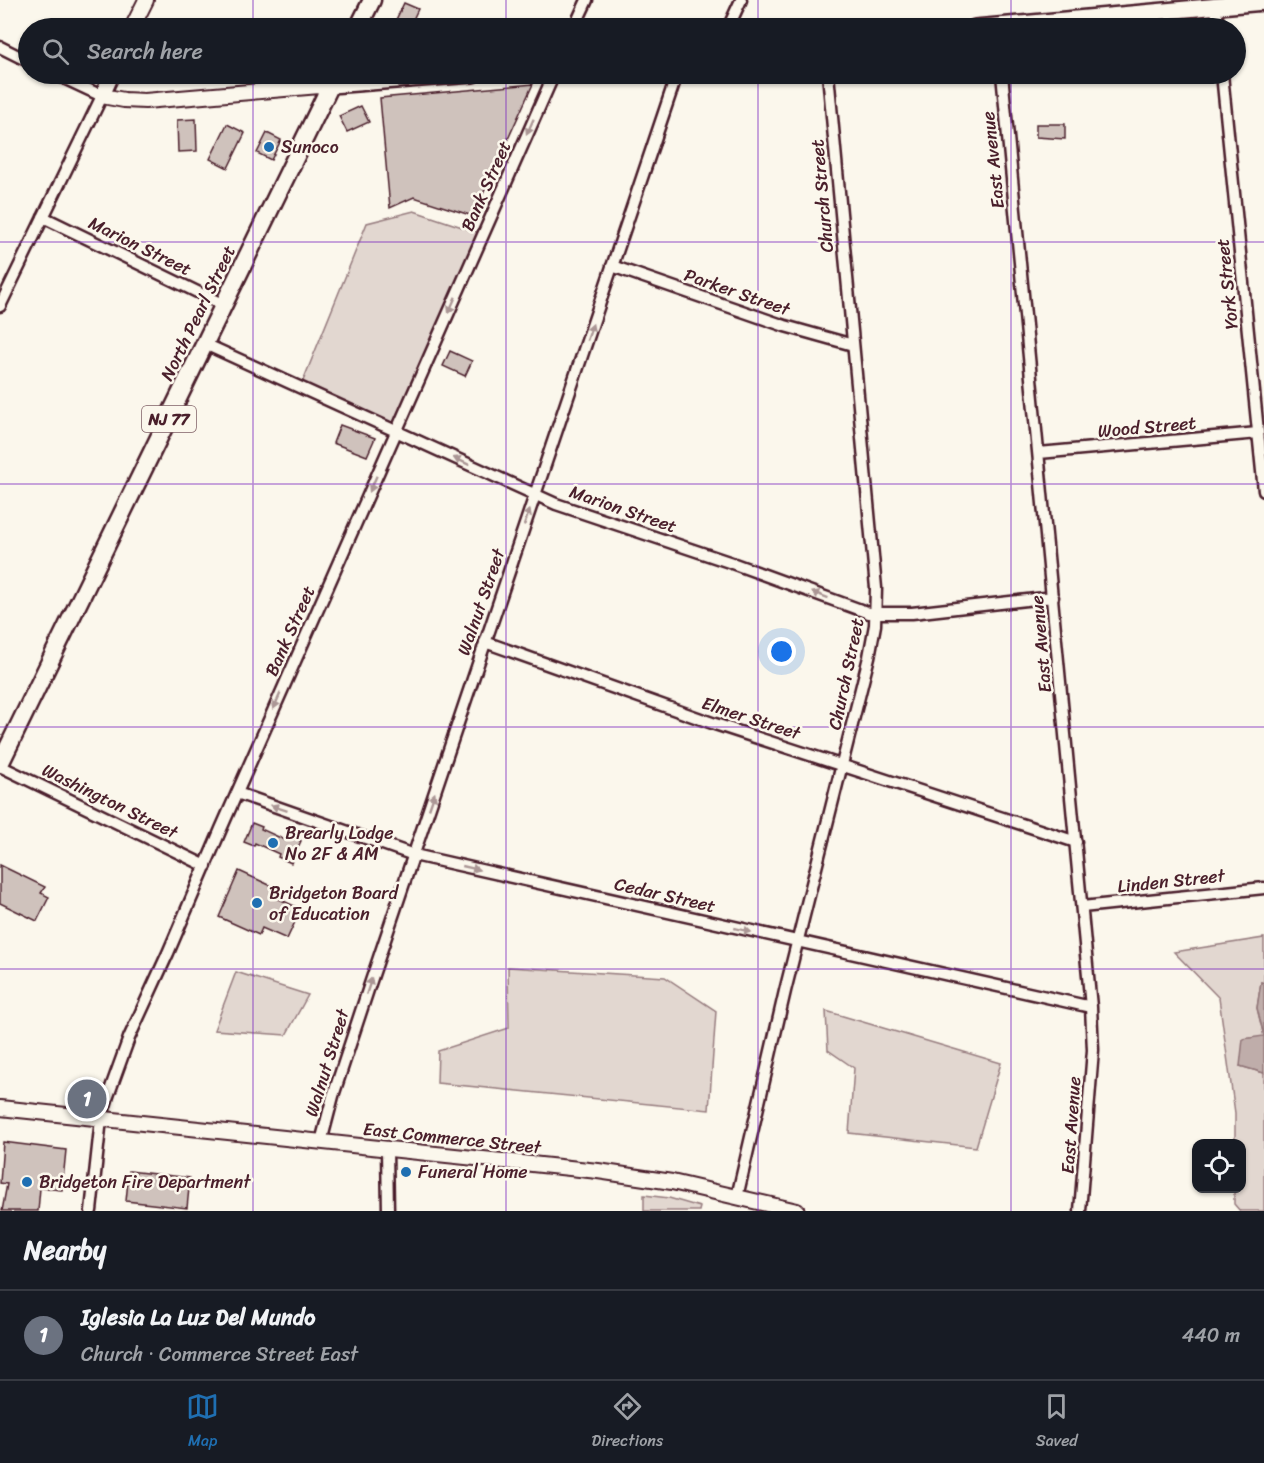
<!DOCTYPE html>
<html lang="en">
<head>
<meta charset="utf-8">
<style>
  body { margin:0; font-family:Sriracha,sans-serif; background:#242831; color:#f1f3f6 }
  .controls { position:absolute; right:18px; bottom:18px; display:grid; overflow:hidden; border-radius:12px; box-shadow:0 2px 4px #0004 }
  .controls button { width:54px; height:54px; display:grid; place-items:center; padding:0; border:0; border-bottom:2px solid #363941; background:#171b24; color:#f1f3f6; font:30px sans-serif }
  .you { position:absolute; left:782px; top:652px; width:21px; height:21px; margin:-15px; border:4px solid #fff; border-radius:50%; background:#1a73e8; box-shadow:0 0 0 9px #1a73e833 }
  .badge { display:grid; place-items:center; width:39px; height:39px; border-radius:50%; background:#1f6fb2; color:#fff; font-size:20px; font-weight:700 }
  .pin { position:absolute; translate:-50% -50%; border:3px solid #fff; box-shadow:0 2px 6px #0006 }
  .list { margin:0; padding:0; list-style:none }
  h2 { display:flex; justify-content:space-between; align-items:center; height:78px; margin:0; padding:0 24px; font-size:26px }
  h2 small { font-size:20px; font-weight:400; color:#9ea1a6 }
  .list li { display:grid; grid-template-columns:39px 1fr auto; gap:18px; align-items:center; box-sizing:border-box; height:90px; padding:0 24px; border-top:2px solid #363941 }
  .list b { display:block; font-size:22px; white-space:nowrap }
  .list p { margin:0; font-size:20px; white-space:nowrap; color:#9ea1a6 }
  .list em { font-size:20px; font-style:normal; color:#9ea1a6 }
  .icon { flex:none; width:33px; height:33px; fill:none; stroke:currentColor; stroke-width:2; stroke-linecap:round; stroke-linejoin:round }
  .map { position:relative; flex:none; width:1264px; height:1211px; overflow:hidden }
  .search { position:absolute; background:#171b24; box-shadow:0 2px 4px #0004; left:18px; right:18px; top:18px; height:66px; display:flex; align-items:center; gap:15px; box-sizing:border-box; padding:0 21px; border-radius:33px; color:#9ea1a6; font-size:22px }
  .sheet { height:168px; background:#171b24 }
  nav { display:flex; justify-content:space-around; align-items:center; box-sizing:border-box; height:84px; border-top:2px solid #363941; background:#171b24; font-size:16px; color:#9ea1a6 }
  nav a { display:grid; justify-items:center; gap:3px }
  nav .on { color:#1f6fb2 }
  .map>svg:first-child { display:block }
  .green { fill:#e2d7d0; stroke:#967b7e; stroke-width:1.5 }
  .water { fill:#bfadaa; stroke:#907477; stroke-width:1.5 }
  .building { fill:#cfc2bc; stroke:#4a1f2b; stroke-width:1.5 }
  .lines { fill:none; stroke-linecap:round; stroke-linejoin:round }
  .minor-casing { stroke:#4a1f2b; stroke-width:15 }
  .tertiary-casing { stroke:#4a1f2b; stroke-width:18 }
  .secondary-casing { stroke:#4a1f2b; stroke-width:20 }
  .primary-casing { stroke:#4a1f2b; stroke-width:21 }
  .minor { stroke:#fbf7ec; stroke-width:10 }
  .tertiary { stroke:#fbf7ec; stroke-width:14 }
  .secondary { stroke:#fbf7ec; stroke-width:15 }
  .primary { stroke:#fbf7ec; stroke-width:16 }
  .oneway { fill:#ab9695 }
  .grid { fill:none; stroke:#7b2cbf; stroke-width:1.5; stroke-opacity:0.55 }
  .poi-dot { fill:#1f6fb2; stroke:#fbf7ec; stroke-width:2 }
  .labels { text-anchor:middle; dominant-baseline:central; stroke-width:5; stroke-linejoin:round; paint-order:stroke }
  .shield { fill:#fbf7ec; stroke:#7f6065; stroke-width:1.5 }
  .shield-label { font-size:16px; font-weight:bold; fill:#4a1f2b }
  .poi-label { font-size:18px; fill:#4a1f2b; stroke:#fbf7ec; text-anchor:start }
  .street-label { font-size:18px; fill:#4a1f2b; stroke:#fbf7ec }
</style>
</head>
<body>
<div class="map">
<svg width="1264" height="1211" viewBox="0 0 1264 1211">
  <rect width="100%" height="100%" fill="#fbf7ec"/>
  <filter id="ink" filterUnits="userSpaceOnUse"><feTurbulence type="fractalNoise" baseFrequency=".0167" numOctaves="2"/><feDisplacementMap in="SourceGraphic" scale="12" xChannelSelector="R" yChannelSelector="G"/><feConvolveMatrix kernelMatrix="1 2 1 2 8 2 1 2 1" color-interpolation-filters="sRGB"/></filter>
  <g filter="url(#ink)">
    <!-- green -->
    <path class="green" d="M414,211L483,234L396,431L301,386L367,223Z
      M1264,938V983L1261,982L1257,1008L1264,1036L1240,1066L1264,1073V1211H1240L1234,1204V1189L1242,1188V1144L1235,1143V1113L1219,998L1174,952Z
      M508,967L665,977L716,1011L709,1110L437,1083L438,1051L509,1028Z
      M236,972L308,995L286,1035L214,1030Z
      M826,1011L1001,1063L976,1147L849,1133L854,1068L828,1050Z
      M644,1195L669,1198L700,1207L699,1211H644Z"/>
    <!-- water -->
    <path class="water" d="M1261,982L1264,983V1073L1240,1066L1243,1039L1264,1036L1257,1008Z"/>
    <!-- building -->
    <path class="building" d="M404,3L418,9L409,28H392Z
      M533,84L473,216L414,197L390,208L380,98Z
      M361,106L369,122L347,132L339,116Z
      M196,119L197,151L178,152L177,120Z
      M227,124L245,133L228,168L210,159Z
      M1036,124H1065V139L1036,137Z
      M267,133L281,140L271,160L257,153Z
      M450,351L472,361L465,376L443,366Z
      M340,425L375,438L367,456L333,443Z
      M252,823L262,827L261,829L285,840L287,835L301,841L291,863L278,857L279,854L255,843L254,846L244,842Z
      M0,865L45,887L41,893L49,897L37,921L0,903Z
      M239,871L278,889L275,897L301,909L287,939L262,928L259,935L219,917Z
      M3,1142L66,1150L62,1190L40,1188L38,1211H2L7,1184L0,1183Z
      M129,1171L190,1178L187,1208L126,1201Z"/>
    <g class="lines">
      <defs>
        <path id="minor" d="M1216,6L1218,28
          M574,28L587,0
          M728,28L741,0
          M0,47L28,61
          M1002,74L1091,1007L1093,1050L1080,1211
          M1222,74L1264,491
          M43,217L224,305
          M612,266L785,326L853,345
          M0,306L102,96L55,74
          M205,344L556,504L729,562L869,613H912L1053,597
          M1039,453L1258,433
          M485,642L715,724L1076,842
          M0,766L206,866
          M237,793L414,855L1091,1007
          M1082,907L1264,888
          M321,1142L333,1096L369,987L677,74
          M387,1150L388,1211
          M737,1197L785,991L869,657L875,625L876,588L828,74
          M91,1211L101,1119L108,1096L129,1038L168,953L221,829L554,74"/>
        <path id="tertiary" d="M132,28L146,0
          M112,74L102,96L124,100L145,101L331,85
          M0,1108L598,1171L672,1182L797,1211"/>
        <path id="secondary" d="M975,28L1264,2
          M331,85L473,74"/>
        <path id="primary" d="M358,28L372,0
          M0,764L336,74"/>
      </defs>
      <!-- minor casing -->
      <use href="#minor" class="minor-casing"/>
      <!-- tertiary casing -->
      <use href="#tertiary" class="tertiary-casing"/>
      <!-- secondary casing -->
      <use href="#secondary" class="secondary-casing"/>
      <!-- primary casing -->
      <use href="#primary" class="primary-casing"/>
      <!-- minor -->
      <use href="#minor" class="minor"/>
      <!-- tertiary -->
      <use href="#tertiary" class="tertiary"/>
      <!-- secondary -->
      <use href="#secondary" class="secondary"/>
      <!-- primary -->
      <use href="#primary" class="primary"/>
    </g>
    <!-- one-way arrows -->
    <defs><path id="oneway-solid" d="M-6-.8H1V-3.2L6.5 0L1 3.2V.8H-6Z" transform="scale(1.5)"/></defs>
    <g class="oneway">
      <use href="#oneway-solid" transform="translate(530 127) rotate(114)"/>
      <use href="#oneway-solid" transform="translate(452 305) rotate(114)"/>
      <use href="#oneway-solid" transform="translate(590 332) rotate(-71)"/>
      <use href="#oneway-solid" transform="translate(461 461) rotate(-155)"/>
      <use href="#oneway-solid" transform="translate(373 484) rotate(114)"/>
      <use href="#oneway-solid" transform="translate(527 517) rotate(-71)"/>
      <use href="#oneway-solid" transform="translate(820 595) rotate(-160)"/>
      <use href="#oneway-solid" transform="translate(277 701) rotate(114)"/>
      <use href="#oneway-solid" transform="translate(432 801) rotate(-71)"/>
      <use href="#oneway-solid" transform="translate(279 808) rotate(-161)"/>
      <use href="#oneway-solid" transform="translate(471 868) rotate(13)"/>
      <use href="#oneway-solid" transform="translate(743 930) rotate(13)"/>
      <use href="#oneway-solid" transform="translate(369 986) rotate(-72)"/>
    </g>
  </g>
  <!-- grid -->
  <path class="grid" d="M253,0V28M506,0V28M758,0V28M1011,0V28M253,74V1211M506,74V1211M758,74V1211M1011,74V1211M0,242H1264M0,484H1264M0,727H1264M0,969H1264"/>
  <!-- markers -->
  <g class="poi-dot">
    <circle cx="269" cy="147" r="6"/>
    <circle cx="273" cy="843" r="6"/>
    <circle cx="257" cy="903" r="6"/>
    <circle cx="406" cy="1172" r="6"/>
    <circle cx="27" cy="1182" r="6"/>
  </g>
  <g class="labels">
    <!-- shield labels -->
    <rect class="shield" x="142" y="406" width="54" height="26" rx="4.5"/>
    <g class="shield-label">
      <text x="169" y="419">NJ 77</text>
    </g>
    <!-- poi labels -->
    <g class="poi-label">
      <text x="281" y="147">Sunoco</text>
      <text x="285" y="833">Brearly Lodge<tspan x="285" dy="21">No 2F &amp; AM</tspan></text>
      <text x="269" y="893">Bridgeton Board<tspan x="269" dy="21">of Education</tspan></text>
      <text x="418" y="1172">Funeral Home</text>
      <text x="39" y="1182">Bridgeton Fire Department</text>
    </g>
    <!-- street labels -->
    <g class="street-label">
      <text transform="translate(993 160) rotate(-96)">East Avenue</text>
      <text transform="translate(486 186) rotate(-66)">Bank Street</text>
      <text transform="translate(822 196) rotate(-95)">Church Street</text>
      <text transform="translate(140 246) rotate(26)">Marion Street</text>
      <text transform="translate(1227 284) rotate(-96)">York Street</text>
      <text transform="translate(737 292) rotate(19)">Parker Street</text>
      <text transform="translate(198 313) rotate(-64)">North Pearl Street</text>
      <text transform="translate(1147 427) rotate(-5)">Wood Street</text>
      <text transform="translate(623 509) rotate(19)">Marion Street</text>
      <text transform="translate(481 602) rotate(-71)">Walnut Street</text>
      <text transform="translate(290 631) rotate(-66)">Bank Street</text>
      <text transform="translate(1041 644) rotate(-95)">East Avenue</text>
      <text transform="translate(846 674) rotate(-78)">Church Street</text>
      <text transform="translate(751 718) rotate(18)">Elmer Street</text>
      <text transform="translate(110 801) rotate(26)">Washington Street</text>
      <text transform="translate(1171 881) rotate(-6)">Linden Street</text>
      <text transform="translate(665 895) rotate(13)">Cedar Street</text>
      <text transform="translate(327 1063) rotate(-73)">Walnut Street</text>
      <text transform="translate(1071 1125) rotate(-86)">East Avenue</text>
      <text transform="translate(452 1138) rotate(6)">East Commerce Street</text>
    </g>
  </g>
</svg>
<div class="controls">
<button><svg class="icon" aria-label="locate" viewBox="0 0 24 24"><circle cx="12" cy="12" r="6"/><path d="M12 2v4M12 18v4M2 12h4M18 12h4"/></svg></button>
</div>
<div class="you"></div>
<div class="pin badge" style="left:87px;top:1099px;background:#6b7280">1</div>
<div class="search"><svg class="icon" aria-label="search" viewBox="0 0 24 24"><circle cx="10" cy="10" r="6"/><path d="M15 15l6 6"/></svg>Search here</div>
</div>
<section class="sheet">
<h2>Nearby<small></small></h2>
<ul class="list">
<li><span class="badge" style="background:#6b7280">1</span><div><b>Iglesia La Luz Del Mundo</b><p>Church · Commerce Street East</p></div><em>440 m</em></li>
</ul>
</section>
<nav>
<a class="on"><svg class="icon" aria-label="map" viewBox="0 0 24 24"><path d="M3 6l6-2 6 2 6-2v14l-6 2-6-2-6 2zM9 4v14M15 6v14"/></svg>Map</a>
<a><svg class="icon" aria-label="directions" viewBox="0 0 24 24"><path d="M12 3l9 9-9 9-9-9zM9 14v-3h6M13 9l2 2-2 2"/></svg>Directions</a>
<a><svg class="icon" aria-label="saved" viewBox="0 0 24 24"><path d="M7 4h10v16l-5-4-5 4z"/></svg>Saved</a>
</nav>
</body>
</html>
